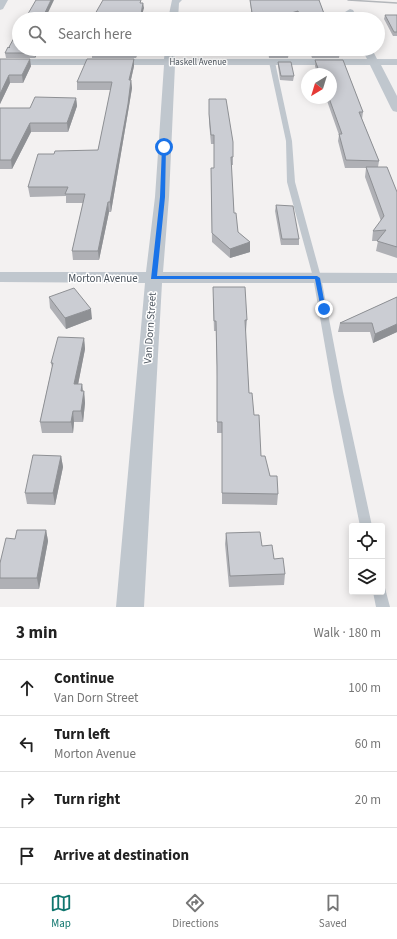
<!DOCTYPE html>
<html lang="en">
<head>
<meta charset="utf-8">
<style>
  body { margin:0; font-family:"Source Sans 3",sans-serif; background:#f6f6f6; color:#222 }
  .controls { position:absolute; right:12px; bottom:12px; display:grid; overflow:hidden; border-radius:4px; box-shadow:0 2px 10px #0003 }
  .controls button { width:36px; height:36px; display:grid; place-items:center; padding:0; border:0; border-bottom:1px solid #e0e0e0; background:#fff; color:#222; font:20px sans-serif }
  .compass { position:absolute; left:301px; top:68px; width:36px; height:36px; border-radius:50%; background:#fff; box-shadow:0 2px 10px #0003; rotate:218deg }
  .stop { position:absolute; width:12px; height:12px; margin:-9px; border:3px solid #1a73e8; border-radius:50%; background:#fff }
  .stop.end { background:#1a73e8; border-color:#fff; box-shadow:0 1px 4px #0008 }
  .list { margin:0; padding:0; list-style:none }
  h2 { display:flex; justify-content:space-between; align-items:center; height:52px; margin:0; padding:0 16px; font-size:17px }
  h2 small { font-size:13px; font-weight:400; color:#767676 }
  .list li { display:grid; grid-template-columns:26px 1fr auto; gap:12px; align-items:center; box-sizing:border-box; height:56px; padding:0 16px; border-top:1px solid #e0e0e0 }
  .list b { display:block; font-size:15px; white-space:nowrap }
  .list p { margin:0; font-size:13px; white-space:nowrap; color:#767676 }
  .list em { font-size:13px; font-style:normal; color:#767676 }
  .icon { flex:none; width:22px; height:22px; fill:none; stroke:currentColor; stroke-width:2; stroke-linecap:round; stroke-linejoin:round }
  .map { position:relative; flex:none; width:397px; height:607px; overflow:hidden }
  .search { position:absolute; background:#fff; box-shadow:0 2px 10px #0003; left:12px; right:12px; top:12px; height:44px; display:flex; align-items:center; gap:10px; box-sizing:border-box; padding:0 14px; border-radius:22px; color:#767676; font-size:15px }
  .sheet { height:276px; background:#fff }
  nav { display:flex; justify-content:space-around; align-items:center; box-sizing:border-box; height:56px; border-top:1px solid #e0e0e0; background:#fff; font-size:11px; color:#767676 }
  nav a { display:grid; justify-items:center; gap:2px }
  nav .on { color:#0f766e }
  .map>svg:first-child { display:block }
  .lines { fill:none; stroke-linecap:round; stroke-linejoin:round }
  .lane { fill:#c0c7ce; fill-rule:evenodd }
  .street { fill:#c0c7ce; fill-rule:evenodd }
  .rail { stroke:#b3b6ba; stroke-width:1.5 }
  .wall { fill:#afb0b5 }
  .shaded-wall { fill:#8e9094 }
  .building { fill:#cbcdd3; stroke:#8e9094 }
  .route { fill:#1a73e8 }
  .labels { text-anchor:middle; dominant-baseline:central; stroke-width:3; stroke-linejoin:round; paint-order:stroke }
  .far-street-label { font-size:9px; fill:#4a535d; stroke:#fff }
  .street-label { font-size:11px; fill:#4a535d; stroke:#fff }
</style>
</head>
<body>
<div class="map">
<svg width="397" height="607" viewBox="0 0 397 607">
  <rect width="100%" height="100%" fill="#f3f1f1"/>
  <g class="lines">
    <!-- lane -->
    <path class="lane" d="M272,60L275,62L292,141L295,182L321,277L343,392L372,526H360L333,392L313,277L287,182L286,141L269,62Z
      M382,587L385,588L390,607H376L373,592H382Z"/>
    <!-- street -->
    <path class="street" d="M0,0H8L3,9L0,10Z
      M172,0H182L179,3L178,19H168Z
      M350,9L353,10L358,19H348L345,12Z
      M165,49H175V59H367L362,49H372L377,59H397V65H381L397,96V112L393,111L391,108L370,65H175L169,197L163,272L397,273V283H162L144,607H116L145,283L0,282V272H146L155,197L164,65H0V59H164Z"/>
    <!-- rail -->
    <path class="rail" d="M348,0L397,3"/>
  </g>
  <!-- wall -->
  <path class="wall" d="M250,0H319L326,19H298L297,17L289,19H252Z
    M385,15H397V36H393L384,19Z
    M19,49H40L35,58H6L5,53Z
    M84,49H138L136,58H92V54H84Z
    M268,49H288L289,52L288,58H269Z
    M309,49H339L340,52L339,58H312Z
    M134,59V66L131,80L132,88L128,112L111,212H109L99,260H73L72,251L83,203H66V196L30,197L28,187L54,154L98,150L111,90H77V82Z
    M0,60L31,66L23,83H10L0,104Z
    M315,60H343L363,112L362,119L379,161L378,167H387L397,192V258L376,251L378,241H372L373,231L381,221L365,177L366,168H345L338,141L339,135L326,98H331V74H317L315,66Z
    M278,62L294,76L293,81L280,80L278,66Z
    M76,98L77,106L68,132H31L12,169H0V108H30Z
    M209,99L233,157V165H231L234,213L238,232L250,242V252L230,258L212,242L211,168H214V144H211L209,122Z
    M276,205L299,239V245H281L275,211Z
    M49,297L92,319L66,329L50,308Z
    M397,297V332L373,343L370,332H338L340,323Z
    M213,298L247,320L246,331H245L249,393L261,456L278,494L277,505L222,504V433H217V377L216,331H214Z
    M84,338L85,349L78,384H82L83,391H84L85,403L83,422H74L73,433H42L40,422L52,367L51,363Z
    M61,456L63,467L55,505L27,504L25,493Z
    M46,530L48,541L39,589H0V563L15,539Z
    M226,533L262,546L274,559L285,574L284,585L229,587L225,544Z"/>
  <!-- shaded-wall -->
  <path class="shaded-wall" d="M51,0H54L45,19H42Z
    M143,3L144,8L141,19V14Z
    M298,11L297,17L289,19H281V16Z
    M37,49H40L35,58V53Z
    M137,49H138L136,58V52Z
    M30,59L31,66L23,83L22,75Z
    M134,59V66L129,88V80Z
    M9,75L10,83L0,104V94Z
    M131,80L132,88L128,112L111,212L110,202Z
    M76,98L77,106L68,132L67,123Z
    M30,123L31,132L12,169L11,160Z
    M108,202L109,212L99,260L98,251Z
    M250,242V252L230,258V249Z
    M91,309L92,319L66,329L65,318Z
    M397,324V332L373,343L375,334Z
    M84,338L85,349L76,395L74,384Z
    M82,384L83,395L81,391Z
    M84,391L85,403L83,422L81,411Z
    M73,411L74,422L73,433L71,422Z
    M61,456L63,467L55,505L53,493Z
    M46,530L48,541L39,589L37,578Z"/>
  <!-- building -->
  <path class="building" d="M36,0H51L42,19H25Z
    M103,0H141L140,3H143L141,14H143L142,19H94L95,14Z
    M250,0H319L326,19H301L298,11L281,16L282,19H253Z
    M208,13H227L228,19H209Z
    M385,15H397V32H394Z
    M19,29V49H37L35,53H5L8,47L9,48L10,47H9Z
    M93,49H137L136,52H92Z
    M269,49H288L289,52H269Z
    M311,49H339L340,52H312Z
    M0,59H30L22,75H9L0,94Z
    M87,59H134L129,80H131L128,104L110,202H108L98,251H72L85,194H65L68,187H28L38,154H54L55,151L98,150L112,82H77Z
    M315,60H343L363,112H359L379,161L346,160L339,134H342L329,98H331V74H320Z
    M278,62H291L294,76H281Z
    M35,97L76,98L67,123H30L11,160H0V108H30Z
    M209,99H226L233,142V157H231L234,213H236L238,232L250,242L230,249L212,233L211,168H214V135H211L209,114Z
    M366,167H387L397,192V247L377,241L386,230L373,231L384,216Z
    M276,205L293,206L299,239H282Z
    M213,287H245L247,320H245L249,393H252L254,415H259L261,456H265L270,476H277L278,494L222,493V422H217V366L216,321H214Z
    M74,288L91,309L65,318L49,297Z
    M397,297V324L375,334L372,323H340Z
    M58,337L84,338L74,384H82L81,391H84L81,411H73L71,422H40L53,363H51Z
    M33,455L61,456L53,493H25Z
    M17,530H46L37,578H0V563L6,538L15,539Z
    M260,532L262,546L272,545L274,559L283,558L285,574L230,576L226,533Z"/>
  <!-- route -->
  <path class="route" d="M164,146L166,147L165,197L157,276H317L320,278L326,311L321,309L315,279H151L160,197L162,147Z"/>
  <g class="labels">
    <!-- far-street labels -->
    <g class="far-street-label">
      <text x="198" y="62">Haskell Avenue</text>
    </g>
    <!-- street labels -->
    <g class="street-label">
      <text x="103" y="278">Morton Avenue</text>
      <text transform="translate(150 328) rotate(-86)">Van Dorn Street</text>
    </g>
  </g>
</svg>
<div class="controls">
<button><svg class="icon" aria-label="locate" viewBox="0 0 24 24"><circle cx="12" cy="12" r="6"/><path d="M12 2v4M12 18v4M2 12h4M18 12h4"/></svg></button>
<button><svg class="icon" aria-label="layers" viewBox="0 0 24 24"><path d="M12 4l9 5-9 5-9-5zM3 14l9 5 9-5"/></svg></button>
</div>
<svg class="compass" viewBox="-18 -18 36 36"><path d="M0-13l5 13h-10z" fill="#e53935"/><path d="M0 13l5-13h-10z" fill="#767676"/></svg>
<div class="stop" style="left:164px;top:147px"></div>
<div class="stop end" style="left:324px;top:309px"></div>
<div class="search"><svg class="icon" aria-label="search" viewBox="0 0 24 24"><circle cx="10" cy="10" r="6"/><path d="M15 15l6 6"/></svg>Search here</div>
</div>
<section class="sheet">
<h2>3 min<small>Walk · 180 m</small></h2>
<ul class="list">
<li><svg class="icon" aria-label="ahead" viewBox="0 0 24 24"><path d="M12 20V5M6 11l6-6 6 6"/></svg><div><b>Continue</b><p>Van Dorn Street</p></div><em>100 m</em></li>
<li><svg class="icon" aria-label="left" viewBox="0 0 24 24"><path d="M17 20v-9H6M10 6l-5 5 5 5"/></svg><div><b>Turn left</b><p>Morton Avenue</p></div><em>60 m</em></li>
<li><svg class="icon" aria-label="right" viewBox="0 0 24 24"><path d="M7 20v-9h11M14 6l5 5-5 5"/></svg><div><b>Turn right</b></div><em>20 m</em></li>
<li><svg class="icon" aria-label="arrive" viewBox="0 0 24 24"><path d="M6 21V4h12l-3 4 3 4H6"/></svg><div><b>Arrive at destination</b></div></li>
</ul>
</section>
<nav>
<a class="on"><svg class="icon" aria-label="map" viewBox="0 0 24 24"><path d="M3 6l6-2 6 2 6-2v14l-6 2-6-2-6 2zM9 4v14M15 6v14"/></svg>Map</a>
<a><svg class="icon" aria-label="directions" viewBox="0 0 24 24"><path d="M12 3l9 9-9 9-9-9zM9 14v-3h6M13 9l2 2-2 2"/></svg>Directions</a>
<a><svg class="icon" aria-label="saved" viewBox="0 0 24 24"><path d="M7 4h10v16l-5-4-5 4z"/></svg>Saved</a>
</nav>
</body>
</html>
